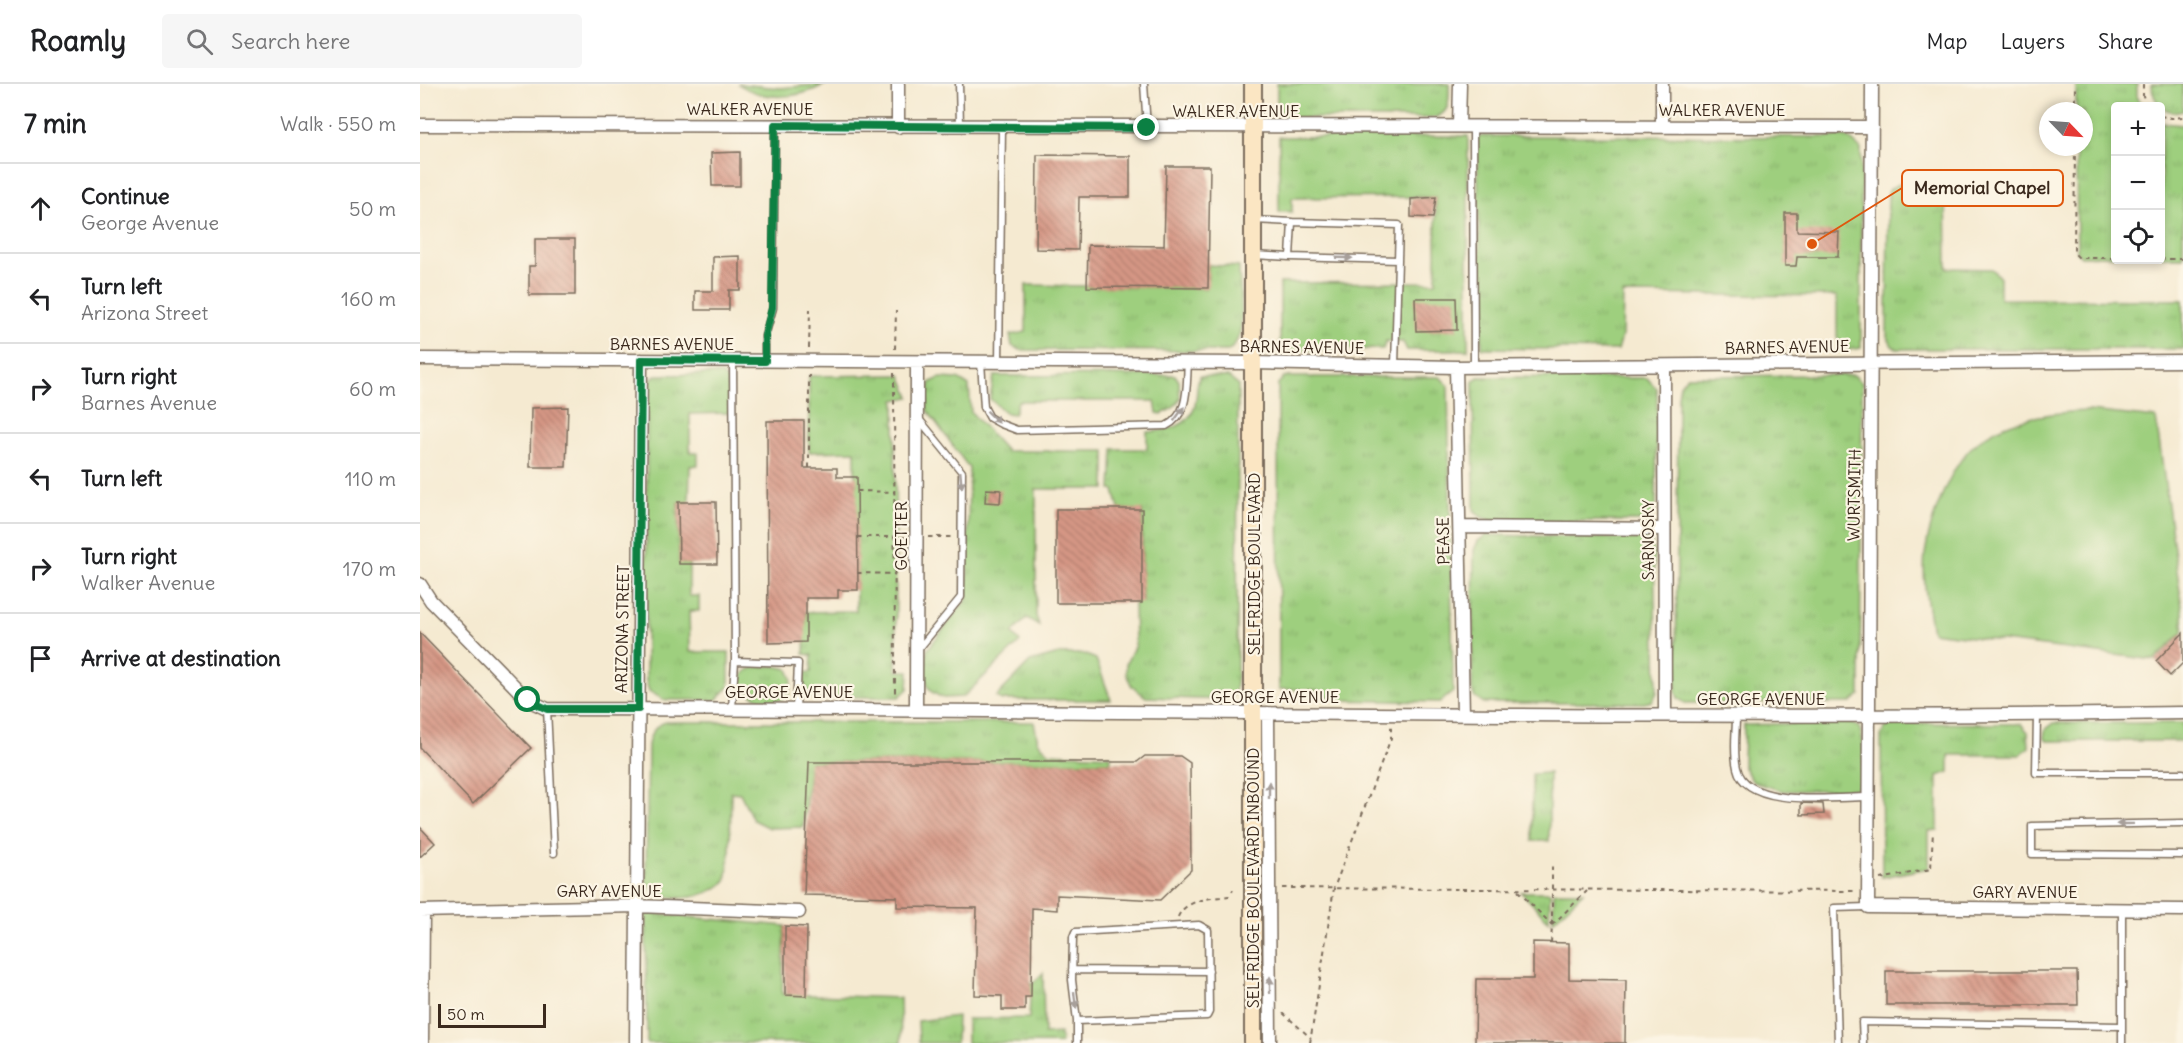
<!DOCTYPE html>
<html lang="en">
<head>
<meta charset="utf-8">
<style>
  body { margin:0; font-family:Delius,sans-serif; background:#f6f6f6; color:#202124 }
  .controls { position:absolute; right:18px; top:18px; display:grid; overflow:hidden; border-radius:6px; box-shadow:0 3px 9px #0003 }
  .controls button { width:54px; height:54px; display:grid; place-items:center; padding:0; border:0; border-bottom:2px solid #e0e0e0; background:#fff; color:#202124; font:30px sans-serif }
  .compass { position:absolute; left:1619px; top:18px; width:54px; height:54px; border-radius:50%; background:#fff; box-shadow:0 3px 9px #0003; rotate:115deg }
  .scale { position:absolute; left:18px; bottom:15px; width:108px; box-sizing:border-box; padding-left:6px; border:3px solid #3b2a1e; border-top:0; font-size:16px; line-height:21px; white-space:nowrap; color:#3b2a1e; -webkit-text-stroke:4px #fcf5e5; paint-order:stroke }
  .stop { position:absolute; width:18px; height:18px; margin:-14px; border:4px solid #0b8043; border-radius:50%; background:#fff }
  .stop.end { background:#0b8043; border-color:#fff; box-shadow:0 2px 6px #0008 }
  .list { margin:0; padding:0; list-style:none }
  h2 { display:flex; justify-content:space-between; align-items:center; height:78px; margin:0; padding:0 24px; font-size:26px }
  h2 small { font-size:20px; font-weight:400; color:#757577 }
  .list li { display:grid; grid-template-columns:39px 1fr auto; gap:18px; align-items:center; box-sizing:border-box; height:90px; padding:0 24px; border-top:2px solid #e0e0e0 }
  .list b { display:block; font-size:22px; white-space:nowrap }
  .list p { margin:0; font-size:20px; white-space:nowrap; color:#757577 }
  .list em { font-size:20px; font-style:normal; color:#757577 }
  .icon { flex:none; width:33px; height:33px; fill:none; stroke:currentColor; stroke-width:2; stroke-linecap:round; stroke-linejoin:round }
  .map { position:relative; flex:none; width:1763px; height:959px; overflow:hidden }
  header { display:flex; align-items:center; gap:36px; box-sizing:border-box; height:84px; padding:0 30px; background:#fff; border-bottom:2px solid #e0e0e0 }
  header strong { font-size:28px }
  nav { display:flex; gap:33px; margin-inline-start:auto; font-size:21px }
  .search { width:420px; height:54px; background:#f6f6f6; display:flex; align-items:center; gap:15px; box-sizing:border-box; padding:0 21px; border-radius:6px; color:#757577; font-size:22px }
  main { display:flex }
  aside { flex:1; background:#fff }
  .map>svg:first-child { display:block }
  .grass { fill:url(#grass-tufts); stroke:#6c7c4e; stroke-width:1.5 }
  .garden { fill:#9ecf7e; stroke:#6c7c4e; stroke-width:1.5 }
  .building { fill:url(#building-back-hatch) }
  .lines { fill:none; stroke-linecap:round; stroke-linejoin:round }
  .lane-casing { stroke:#7c6d5d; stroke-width:9 }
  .street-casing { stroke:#7c6d5d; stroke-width:15 }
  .secondary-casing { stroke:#7c6d5d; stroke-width:20 }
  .path { stroke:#7c6d5d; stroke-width:2; stroke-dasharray:4.5 4.5; stroke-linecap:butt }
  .lane { stroke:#fff; stroke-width:6 }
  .street { stroke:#fff; stroke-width:12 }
  .secondary { stroke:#fbe6c3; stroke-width:16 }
  .oneway { fill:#a79f9a }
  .route { stroke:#0b8043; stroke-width:8 }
  .labels { text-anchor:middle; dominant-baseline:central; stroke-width:4.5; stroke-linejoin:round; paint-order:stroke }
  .street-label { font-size:16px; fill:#3b2a1e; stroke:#fcf5e5 }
  .leader { fill:none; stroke:#df570d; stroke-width:2 }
  .callout-dot { fill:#df570d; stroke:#fcf5e5; stroke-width:2 }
  .callout { fill:#fcf5e5; stroke:#df570d; stroke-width:2 }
  .callout-label { font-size:18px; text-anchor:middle; font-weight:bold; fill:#3b2a1e }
</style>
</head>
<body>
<header>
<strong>Roamly</strong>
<div class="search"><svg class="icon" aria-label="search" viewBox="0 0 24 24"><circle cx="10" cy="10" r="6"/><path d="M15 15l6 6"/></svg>Search here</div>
<nav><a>Map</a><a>Layers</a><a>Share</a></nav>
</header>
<main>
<aside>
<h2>7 min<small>Walk · 550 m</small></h2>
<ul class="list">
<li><svg class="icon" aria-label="ahead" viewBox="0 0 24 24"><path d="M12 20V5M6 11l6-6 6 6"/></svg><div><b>Continue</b><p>George Avenue</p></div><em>50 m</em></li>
<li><svg class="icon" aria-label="left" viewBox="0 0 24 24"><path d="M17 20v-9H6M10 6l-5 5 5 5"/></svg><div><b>Turn left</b><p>Arizona Street</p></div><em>160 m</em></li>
<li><svg class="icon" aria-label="right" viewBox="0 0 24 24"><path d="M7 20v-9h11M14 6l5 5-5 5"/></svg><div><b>Turn right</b><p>Barnes Avenue</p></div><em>60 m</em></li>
<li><svg class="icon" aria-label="left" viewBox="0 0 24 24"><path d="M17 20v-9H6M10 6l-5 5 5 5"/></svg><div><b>Turn left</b></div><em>110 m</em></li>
<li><svg class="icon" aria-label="right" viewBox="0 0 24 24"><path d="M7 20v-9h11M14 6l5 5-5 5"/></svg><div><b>Turn right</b><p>Walker Avenue</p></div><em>170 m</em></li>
<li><svg class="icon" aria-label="arrive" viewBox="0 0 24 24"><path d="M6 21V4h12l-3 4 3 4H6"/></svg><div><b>Arrive at destination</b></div></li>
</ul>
</aside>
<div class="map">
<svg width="1763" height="959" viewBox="0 0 1763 959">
  <defs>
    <pattern id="grass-tufts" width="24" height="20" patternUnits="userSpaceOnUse" patternTransform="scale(1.5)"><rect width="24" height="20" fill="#9ecf7e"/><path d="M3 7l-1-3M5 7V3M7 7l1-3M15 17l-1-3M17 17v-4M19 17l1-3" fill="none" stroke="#89b26c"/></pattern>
    <pattern id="building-back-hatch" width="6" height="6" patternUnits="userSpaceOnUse" patternTransform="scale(1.5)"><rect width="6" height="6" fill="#d69785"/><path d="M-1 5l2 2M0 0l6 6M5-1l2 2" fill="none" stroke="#af7b6c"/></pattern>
  </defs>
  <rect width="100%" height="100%" fill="#fcf5e5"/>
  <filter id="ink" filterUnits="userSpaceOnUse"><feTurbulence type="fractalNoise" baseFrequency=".0167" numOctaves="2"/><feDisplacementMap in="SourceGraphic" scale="12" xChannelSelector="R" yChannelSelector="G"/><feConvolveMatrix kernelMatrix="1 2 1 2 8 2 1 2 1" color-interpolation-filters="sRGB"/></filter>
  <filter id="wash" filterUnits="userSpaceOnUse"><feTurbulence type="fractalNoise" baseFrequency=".008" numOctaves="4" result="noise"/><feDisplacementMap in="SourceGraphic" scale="24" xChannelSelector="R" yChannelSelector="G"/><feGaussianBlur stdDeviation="1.35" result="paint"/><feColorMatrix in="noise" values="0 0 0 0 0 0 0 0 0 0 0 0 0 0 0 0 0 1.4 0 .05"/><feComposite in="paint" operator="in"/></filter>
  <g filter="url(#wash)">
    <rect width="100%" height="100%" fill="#f5ead1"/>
    <!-- grass -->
    <path class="grass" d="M857,0H1029C1029,17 1031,30 1012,34H862V28L857,23Z
      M1656,0H1717V15L1723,22H1696L1695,172H1661L1657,168L1656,63H1664V27H1656Z
      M1732,0H1763V27C1745,32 1732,17 1732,0Z
      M1741,39L1763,41V173H1741Z
      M1048,52V266H987L983,258L966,257L963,265L860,266V199L1016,198V113L872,114V128H859V53Z
      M1057,52L1427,53L1441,65V264L1428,266L1417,254V212L1203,210L1202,252L1198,266L1062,264Z
      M1534,99L1536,102L1526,103L1527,184L1572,185L1580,194V215L1763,216V265H1478L1472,262L1467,252L1468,107C1481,92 1516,100 1534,99Z
      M788,181L819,183C819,207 830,252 808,267L600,266L592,262L590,251L606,248V201L787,204Z
      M302,290L308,297L310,329L270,330V368L278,369V381L270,382L269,418H258L259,479L269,480V512H279V527H269L270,568H309V603L296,616H244L229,607L226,597L227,300L236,291Z
      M481,291L490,313L475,316L476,587H489L488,605L479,613H391L384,601L383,589L391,588L392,571L384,570L386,528L436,527L435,367L389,368V292Z
      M755,291L759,297L760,315L753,324L742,330L737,329L735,317H598L594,330L586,329L570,315L574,292Z
      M1434,291L1442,299L1440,611L1430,619H1265L1258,614L1256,608L1258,313L1260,301L1267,292Z
      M780,292L808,293L818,301L817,591L815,609L806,616L726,613L712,602L706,590V580L715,561L714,519L722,518V426L699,425L694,406H691L693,365H727V348C746,347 770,343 775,321C778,311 775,302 780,292Z
      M864,293H1020L1028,301L1033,608L1020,618L914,616L897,606L859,605L858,300Z
      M1058,293L1227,294L1237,305L1236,425L1233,431L1221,437H1074L1061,433L1054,426L1053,298Z
      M520,294L538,295L549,302L551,328L586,367H685V405H616V532L619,541L607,534L592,549L600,558L543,613L523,614L513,609L508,603L505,589L507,566L547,515L549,384L507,326V311L511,298Z
      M1067,451L1225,455L1232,459L1234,469L1237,608L1232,617L1224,619H1064L1054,612L1052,606L1054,466L1058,457Z
      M639,570H664L676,575L691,616H582L576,613L610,578Z
      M355,582L368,585L372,595L368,612C354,623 324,614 320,596C326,581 340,583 355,582Z
      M246,638H614L618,658L630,669L691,672V678H390L383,743L349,744L333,736L320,709L311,708L310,768L306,797C285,815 245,823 226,798L228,661C230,650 235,641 246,638Z
      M1428,638L1439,643C1445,658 1447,692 1437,705L1363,707L1333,698L1323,682L1324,641Z
      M1475,639L1601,640L1608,648L1609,663L1600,671H1529V688L1518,692V746L1509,747V784L1462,793L1461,652L1466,643Z
      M1634,639H1763V657H1627L1624,653L1625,646Z
      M1129,689V757H1112V690Z
      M1101,808H1130L1129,837Z
      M1134,808H1163L1133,837Z
      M226,829L365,842L362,910L480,914L481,959H227Z
      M623,889L624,950L640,949L641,959H547V935L609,934L611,901Z
      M537,932L536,959H499L498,937Z"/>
    <!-- garden -->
    <path class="garden" d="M318,0L360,4L406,0C378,15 345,18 318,0Z
      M1669,327L1736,334L1763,530V548L1735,576L1512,548C1508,523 1502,496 1505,470C1510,435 1531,377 1560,356C1589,334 1634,328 1669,327Z"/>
    <g id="blocks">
      <!-- building -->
      <path class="building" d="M320,68V102H292L291,69Z
        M617,71L710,72V113H659L658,166L616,165Z
        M746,82H790L788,204L667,203L668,161L744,162Z
        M1016,113L1013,134L991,133V115Z
        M1365,129H1377V147L1419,148L1418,173H1377L1376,182H1365Z
        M115,155H155V211H109V182H115Z
        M320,172V206H309V226H275V207H293V173Z
        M995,214H1036L1037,246L996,247Z
        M148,323L146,383H110L111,324Z
        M347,337H384V384H417V393H437L438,506H418V514H386V558L348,559Z
        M566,405L581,406L580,419L565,418Z
        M258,418H296L297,480H259Z
        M636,425H722V519H636Z
        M0,549L111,664L53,720L0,664Z
        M1763,549V579L1750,592L1736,577Z
        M725,672H760L770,679L771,786L740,816L637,811V826L612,824L611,913H605V926H582V912L555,911L557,824L477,823V813L384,811L389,678H717Z
        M1381,719L1403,720L1404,730L1381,731Z
        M0,743L15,759L0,773Z
        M365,842L387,843L386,912L365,911Z
        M1113,858L1149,859V895L1206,896L1205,959H1055L1056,895H1113Z
        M1466,887H1657L1658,921H1466Z"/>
    </g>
  </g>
  <g filter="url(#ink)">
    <use href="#blocks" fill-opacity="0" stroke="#7c6d5d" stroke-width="1.5"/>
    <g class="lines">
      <defs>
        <path id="lane" d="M539,0L540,41
          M724,0L727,43
          M1053,42L1054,283
          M833,136L872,138L870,173L834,171
          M872,138L979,141L975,282
          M870,173L978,176
          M313,277L315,577
          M345,277V252L353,224L355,42
          M561,278L564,323L570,334L581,340L597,346L746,342C770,330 766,302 768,279
          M579,278L582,43
          M497,567L541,513L542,388L499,335
          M127,625L134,769
          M312,625L315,577L378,579L376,625
          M1617,631L1616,689H1763
          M1316,633C1316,649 1313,668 1317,684C1326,725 1414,713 1447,713
          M1763,739L1612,742V770L1763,771
          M652,886L789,887
          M657,937L652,896L653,853L655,848L779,841L788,846L789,928L787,932L657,937V959
          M1418,959L1414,824L1448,823
          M1443,959L1442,938L1701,942
          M1702,959V826"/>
        <path id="street" d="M1242,0V43
          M1452,0L1448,823L1763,826
          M0,41L1452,43
          M1039,42L1040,0
          M478,43V0
          M0,275L833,279L1036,283L1763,277
          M1244,282L1245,630
          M1036,283L1043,630
          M1040,443L1244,445
          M0,500L11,517L108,616L127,625C672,625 1218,637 1763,629
          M496,625L497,278
          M848,629L850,959
          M0,827L216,822L379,828
          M2,959L3,827
          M216,959L221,276"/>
        <path id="secondary" d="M833,0V959"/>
      </defs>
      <!-- lane casing -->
      <use href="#lane" class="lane-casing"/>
      <!-- street casing -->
      <use href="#street" class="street-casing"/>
      <!-- secondary casing -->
      <use href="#secondary" class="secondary-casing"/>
      <!-- path -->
      <path class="path" d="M1723,0V12L1728,22
        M1655,27V0
        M1740,32L1752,34L1763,33
        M1655,63L1654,169L1659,174H1696
        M1740,175H1763
        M389,264L390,225
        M475,265L476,227
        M474,289L475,613
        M389,384V291
        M437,407L475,408
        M437,453H485
        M508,453H532
        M437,489L475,490
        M1460,795L1511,785L1513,747
        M862,804L1436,807
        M1098,807L1132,841
        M758,833C765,815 793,814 809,812L813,806
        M1132,841V779
        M1131,859L1132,841L1167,807
        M863,929L891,954
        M890,959L914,804L971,654V642"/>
      <!-- lane -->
      <use href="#lane" class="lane"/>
      <!-- street -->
      <use href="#street" class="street"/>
      <!-- secondary -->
      <use href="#secondary" class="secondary"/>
    </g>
    <!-- one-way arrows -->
    <defs><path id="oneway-solid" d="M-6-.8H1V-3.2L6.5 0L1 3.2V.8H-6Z" transform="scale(1.5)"/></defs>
    <g class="oneway">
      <use href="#oneway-solid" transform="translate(924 174) rotate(2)"/>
      <use href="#oneway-solid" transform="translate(759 330) rotate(-54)"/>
      <use href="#oneway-solid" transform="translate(573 333) rotate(44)"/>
      <use href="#oneway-solid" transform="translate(541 396) rotate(85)"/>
      <use href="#oneway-solid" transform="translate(849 706) rotate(-90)"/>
      <use href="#oneway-solid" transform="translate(1705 740) rotate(179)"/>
      <use href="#oneway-solid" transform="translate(850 901) rotate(-90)"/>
      <use href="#oneway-solid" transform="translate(655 916) rotate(83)"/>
    </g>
  </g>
  <g class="lines" filter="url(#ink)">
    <!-- route -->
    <path class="route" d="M108,616L127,625H218L221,276L345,277V252L352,224L355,41L727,44"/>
  </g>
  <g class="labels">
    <!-- street labels -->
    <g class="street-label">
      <text x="330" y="25">WALKER AVENUE</text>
      <text x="1302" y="26">WALKER AVENUE</text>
      <text x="816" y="27">WALKER AVENUE</text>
      <text x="252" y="260">BARNES AVENUE</text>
      <text transform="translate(882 263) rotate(1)">BARNES AVENUE</text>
      <text transform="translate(1367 263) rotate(-1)">BARNES AVENUE</text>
      <text transform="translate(1434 411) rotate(-89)">WURTSMITH</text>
      <text transform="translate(481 452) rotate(-90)">GOETTER</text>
      <text transform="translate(1228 456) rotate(-90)">SARNOSKY</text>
      <text transform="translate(1023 457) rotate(-91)">PEASE</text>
      <text transform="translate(834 480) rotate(-90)">SELFRIDGE BOULEVARD</text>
      <text transform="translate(202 545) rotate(-89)">ARIZONA STREET</text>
      <text x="369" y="608">GEORGE AVENUE</text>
      <text x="855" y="613">GEORGE AVENUE</text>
      <text x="1341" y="615">GEORGE AVENUE</text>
      <text transform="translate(833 794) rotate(-90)">SELFRIDGE BOULEVARD INBOUND</text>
      <text x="189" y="807">GARY AVENUE</text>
      <text x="1605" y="808">GARY AVENUE</text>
    </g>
  </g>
  <!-- callouts -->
  <path class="leader" d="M1392 160L1482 104"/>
  <circle class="callout-dot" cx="1392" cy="160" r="6"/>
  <rect class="callout" x="1482" y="86" width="161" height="36" rx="6"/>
  <g class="callout-label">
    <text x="1562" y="110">Memorial Chapel</text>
  </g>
</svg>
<div class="controls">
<button>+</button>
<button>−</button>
<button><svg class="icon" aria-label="locate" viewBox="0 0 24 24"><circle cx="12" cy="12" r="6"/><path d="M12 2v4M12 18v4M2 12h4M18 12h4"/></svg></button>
</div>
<svg class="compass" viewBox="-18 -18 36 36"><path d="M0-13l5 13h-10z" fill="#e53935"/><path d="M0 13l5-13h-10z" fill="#757577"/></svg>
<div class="scale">50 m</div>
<div class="stop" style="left:108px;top:616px"></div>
<div class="stop end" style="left:727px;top:44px"></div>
</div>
</main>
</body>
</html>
